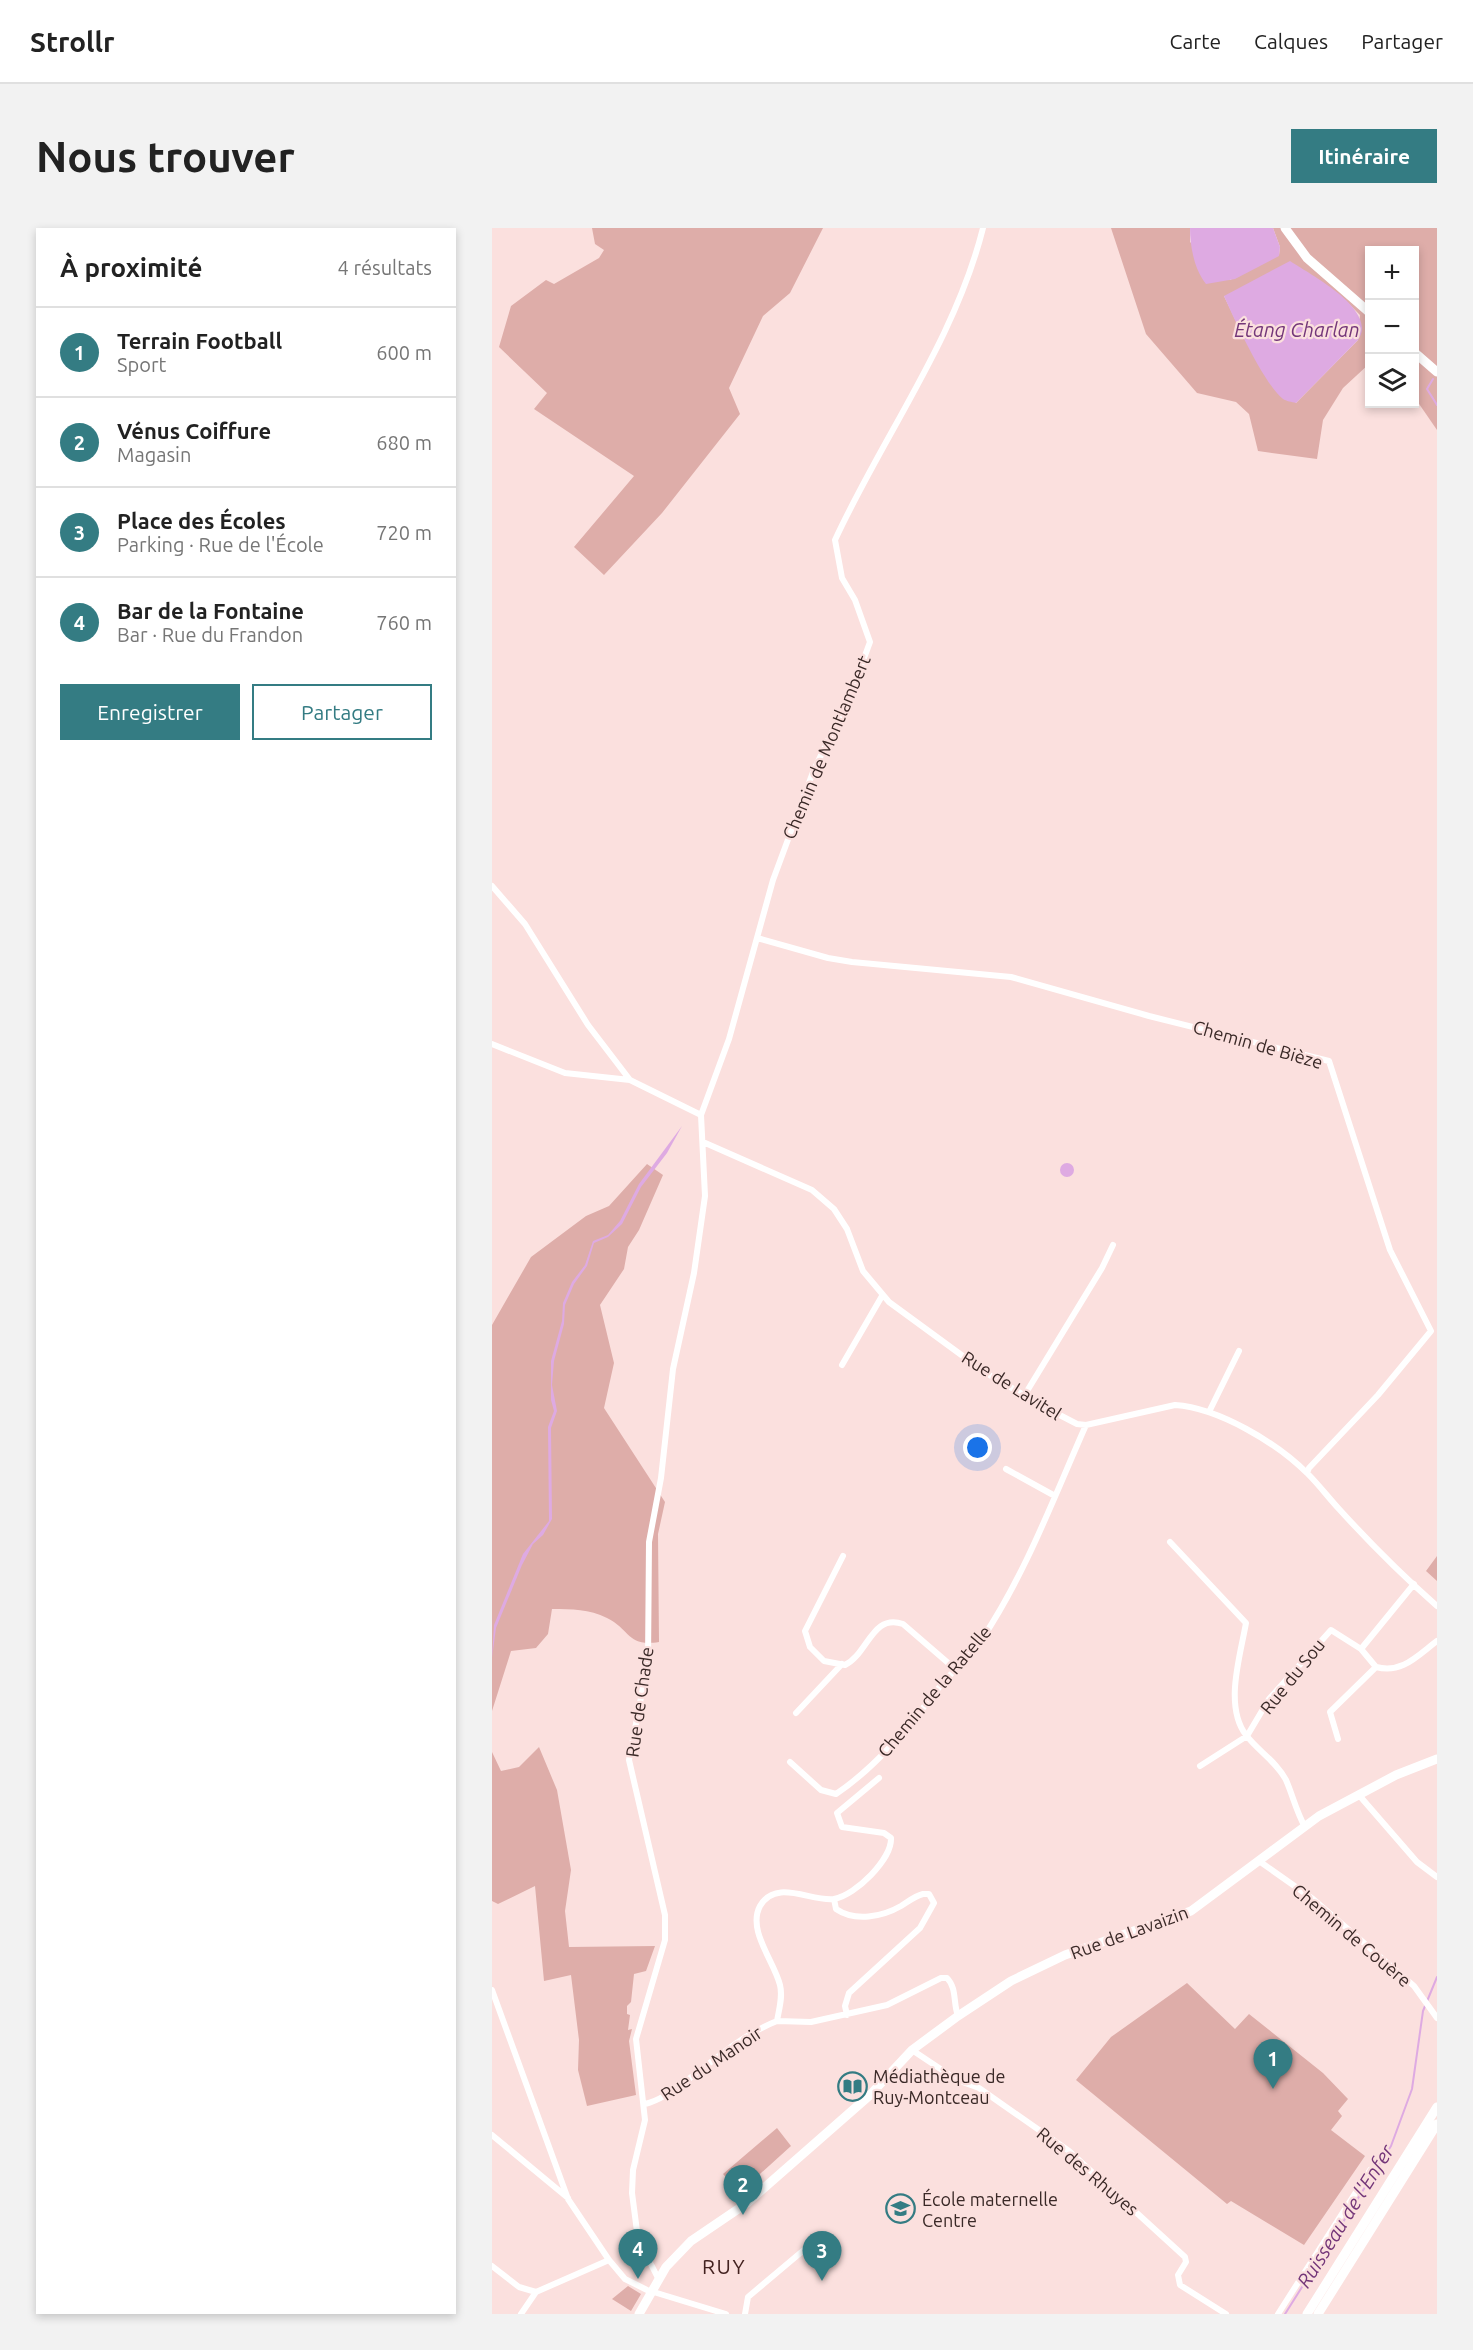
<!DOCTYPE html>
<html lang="fr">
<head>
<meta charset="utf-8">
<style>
  body { margin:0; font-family:Ubuntu,sans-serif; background:#f2f2f2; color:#222 }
  .controls { position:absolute; right:18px; top:18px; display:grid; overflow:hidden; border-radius:0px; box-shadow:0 3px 9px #0003 }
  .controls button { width:54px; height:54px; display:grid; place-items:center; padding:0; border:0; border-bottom:2px solid #e0e0e0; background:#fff; color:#222; font:30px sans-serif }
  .you { position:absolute; left:486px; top:1220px; width:21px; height:21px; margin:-15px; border:4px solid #fff; border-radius:50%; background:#1a73e8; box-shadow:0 0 0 9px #1a73e833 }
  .badge { display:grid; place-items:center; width:39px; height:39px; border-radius:50%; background:#347c83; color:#fff; font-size:20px; font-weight:700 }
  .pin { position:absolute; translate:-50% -50px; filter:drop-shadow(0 2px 3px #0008) }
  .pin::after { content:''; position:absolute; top:32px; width:21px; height:18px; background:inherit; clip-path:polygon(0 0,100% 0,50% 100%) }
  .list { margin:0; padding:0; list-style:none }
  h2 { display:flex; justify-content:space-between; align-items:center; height:78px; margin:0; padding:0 24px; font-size:26px }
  h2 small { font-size:20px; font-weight:400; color:#767676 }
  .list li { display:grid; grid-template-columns:39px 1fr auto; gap:18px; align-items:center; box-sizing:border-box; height:90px; padding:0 24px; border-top:2px solid #e0e0e0 }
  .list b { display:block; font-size:22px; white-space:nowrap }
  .list p { margin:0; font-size:20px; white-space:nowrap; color:#767676 }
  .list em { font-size:20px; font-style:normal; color:#767676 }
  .actions { display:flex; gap:12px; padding:18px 24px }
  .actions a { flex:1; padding:14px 0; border:2px solid #347c83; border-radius:0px; text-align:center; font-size:21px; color:#347c83 }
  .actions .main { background:#347c83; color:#fff }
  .icon { flex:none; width:33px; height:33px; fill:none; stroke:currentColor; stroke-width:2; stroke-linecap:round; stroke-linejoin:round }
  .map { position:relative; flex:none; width:945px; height:2086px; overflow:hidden; border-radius:0px }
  header { display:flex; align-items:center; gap:36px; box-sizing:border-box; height:84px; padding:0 30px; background:#fff; border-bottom:2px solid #e0e0e0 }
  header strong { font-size:28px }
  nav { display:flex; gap:33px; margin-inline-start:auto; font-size:21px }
  .intro { display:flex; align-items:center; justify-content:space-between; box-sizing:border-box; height:144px; padding:0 36px }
  h1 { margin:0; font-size:42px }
  .button { padding:15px 27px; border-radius:0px; background:#347c83; color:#fff; font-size:21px; font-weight:700 }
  main { display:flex; gap:36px; padding:0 36px }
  aside { flex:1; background:#fff; border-radius:0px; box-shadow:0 3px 9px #0003 }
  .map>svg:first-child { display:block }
  .green { fill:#deada9; fill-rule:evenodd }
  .water { fill:#deaae2 }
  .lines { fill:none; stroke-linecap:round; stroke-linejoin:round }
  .stream { stroke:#deaae2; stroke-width:2 }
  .street { stroke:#fff; stroke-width:6 }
  .secondary { stroke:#fff; stroke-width:9 }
  .primary { stroke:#fff; stroke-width:9 }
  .labels { text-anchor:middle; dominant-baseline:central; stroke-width:4.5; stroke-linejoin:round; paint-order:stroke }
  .street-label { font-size:18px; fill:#3a2927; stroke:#fbe0de }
  .poi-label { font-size:18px; fill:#3a2927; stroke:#fbe0de; text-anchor:start }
  .water-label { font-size:20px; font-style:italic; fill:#743679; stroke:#fbe0de }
  .quarter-label { font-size:21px; letter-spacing:1.5px; fill:#432220; stroke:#fbe0de }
</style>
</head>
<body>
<header>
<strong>Strollr</strong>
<nav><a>Carte</a><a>Calques</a><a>Partager</a></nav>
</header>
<div class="intro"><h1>Nous trouver</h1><a class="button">Itinéraire</a></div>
<main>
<aside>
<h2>À proximité<small>4 résultats</small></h2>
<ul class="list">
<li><span class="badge">1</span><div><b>Terrain Football</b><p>Sport</p></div><em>600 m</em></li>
<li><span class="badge">2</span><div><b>Vénus Coiffure</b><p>Magasin</p></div><em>680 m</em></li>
<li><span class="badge">3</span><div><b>Place des Écoles</b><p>Parking · Rue de l'École</p></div><em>720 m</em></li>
<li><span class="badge">4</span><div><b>Bar de la Fontaine</b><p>Bar · Rue du Frandon</p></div><em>760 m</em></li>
</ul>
<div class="actions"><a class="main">Enregistrer</a><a>Partager</a></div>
</aside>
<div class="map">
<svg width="945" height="2086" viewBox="0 0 945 2086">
  <rect width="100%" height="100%" fill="#fbe0de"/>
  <!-- green -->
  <path class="green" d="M100,0H331L298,65L271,88L237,160L248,186L170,285L112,347L82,319L142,248L42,181L55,165L7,119L19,78L54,52L62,56L107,30L112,22L103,16Z
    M619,0H698V14L738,52L787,27L788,19L781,0H945V202L923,170L922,22H878L877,136L851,160L831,192L825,231L766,223L757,186L744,174L705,165L654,106ZM732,68L855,74L868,87L866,112L804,175L753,112Z
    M155,936L171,947L147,1002L136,1019L132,1041L108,1077L122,1135L112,1180L173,1274L166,1306L167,1414C135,1419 139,1402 115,1390C97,1381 80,1381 60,1381L56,1406L44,1420L19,1423L0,1483V1097L39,1029L94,988L117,978Z
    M945,1328V1353L934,1343Z
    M47,1519L65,1562L79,1642L73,1683L77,1719L163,1718L154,1743L142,1746L139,1774L135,1778V1786L138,1787L136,1802L140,1801L137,1813L144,1867L95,1878L86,1842L87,1812L79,1747L52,1753L43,1658L6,1676L0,1673V1524L9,1543L27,1539Z
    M695,1755L743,1801L757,1786L831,1845L856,1871L846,1883L850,1888L839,1902L873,1928L812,2017L739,1973L735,1976L584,1852L619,1809Z
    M285,1900L299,1918L248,1964L231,1946Z
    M136,2058L149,2066L139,2083L120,2071Z"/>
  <!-- water -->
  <path class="water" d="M698,0H781L788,19L787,28L743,51L714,56C702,41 698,18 698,0Z
    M798,33C819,47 887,82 866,112L804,175C800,174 794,173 791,171C772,156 742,91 732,68Z
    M190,898L175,925L149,959L130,996L116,1009L102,1015L95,1038L82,1056L73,1077L72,1096L62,1133L60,1157L65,1183L59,1200L60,1291L51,1307L41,1316L30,1337L4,1400L0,1430L2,1397L31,1326L57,1293L56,1199L62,1183L59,1172V1133L70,1093L71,1075L80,1054L93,1037L101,1013L116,1007L128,993L147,956Z
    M568 942a7 7 0 1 1 14 0a7 7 0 1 1-14 0Z"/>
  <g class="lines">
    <!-- stream -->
    <path class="stream" d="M941,151L935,161L945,177
      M793,2086L899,1918L920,1861L931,1783L945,1749"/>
    <!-- street -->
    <path class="street" d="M0,658L33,696L96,797L138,852
      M265,710L336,730L360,734L519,749L657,788L837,833L898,1022L939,1103L886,1167L817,1240L815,1245
      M0,816L73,845L138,852L209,887
      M211,914L320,962L342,981L355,1001L371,1043L397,1074L494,1145L558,1182L585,1196L594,1197L683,1177C727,1180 785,1215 816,1246C827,1257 836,1269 847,1281C877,1314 911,1348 945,1378
      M350,1137L390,1068
      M532,1168L610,1040L621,1017
      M717,1184L747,1123
      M514,1241L563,1268
      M678,1314L754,1395C748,1429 732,1478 754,1507C766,1523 784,1533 794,1552C801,1568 804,1583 813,1599
      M351,1328L313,1403L318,1419L332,1433L353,1437C376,1426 380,1385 411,1396L462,1440
      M884,1439L869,1421L922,1356
      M304,1485L350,1436
      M846,1511L838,1484L884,1439C910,1446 925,1428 945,1413
      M298,1534L329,1562L344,1566C384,1539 416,1500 445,1462C459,1444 478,1429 490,1411C534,1345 562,1269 594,1197
      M708,1538L755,1508L777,1471L839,1402L869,1421
      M387,1550L345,1585L350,1599L392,1605L399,1610C400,1631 364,1667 342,1671C319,1674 284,1650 268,1678C255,1702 282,1733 288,1757C291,1769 287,1781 285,1793L319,1794L395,1777L449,1750H455C465,1760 461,1775 466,1788
      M866,1566L925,1634L945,1649
      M767,1633L821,1671L922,1758L945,1790
      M342,1671L344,1681C363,1694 390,1689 409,1678C417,1673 423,1668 431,1666H437L442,1675L428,1700L357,1765L353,1778L355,1787
      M0,1762L76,1971L117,2032L133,2051L155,2062L234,2086
      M420,1822L465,1852L487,1860L577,1923L693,2029L694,2034L686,2047L688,2057L734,2086
      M153,1876C170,1872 184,1860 198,1850C226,1829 252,1806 285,1793
      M0,1907L76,1970
      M0,2038L27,2059L44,2064
      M166,2050L146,2011L140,1965L141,1942L153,1892L144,1811L173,1712V1687L137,1532L156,1433L157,1314L169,1250L181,1141L202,1045L213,968L209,887L237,811L281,652L321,544L361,460L378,414L363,372L350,350L343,312C391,208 463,112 491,0
      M29,2086L44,2064L117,2032
      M253,2086L256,2069L313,2021
      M786,2086L878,1942"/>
    <!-- secondary -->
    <path class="secondary" d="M793,0L815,30L878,85
      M922,124L945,144
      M147,2086L174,2039L199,2013L255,1975L378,1867L420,1822L466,1788L519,1753L573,1727L699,1683L827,1588L904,1547L945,1531"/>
    <!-- primary -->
    <path class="primary" d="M815,2086L945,1879
      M826,2086L945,1896"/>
  </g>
  <!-- icons -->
  <defs>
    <symbol id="library-ring" viewBox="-11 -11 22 22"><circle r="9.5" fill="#fbe0de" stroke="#347c83" stroke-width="1.5"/><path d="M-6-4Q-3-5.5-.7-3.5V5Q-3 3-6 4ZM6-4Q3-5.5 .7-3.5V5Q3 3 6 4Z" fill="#347c83"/></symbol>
    <symbol id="school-ring" viewBox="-11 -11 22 22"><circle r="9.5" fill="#fbe0de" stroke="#347c83" stroke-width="1.5"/><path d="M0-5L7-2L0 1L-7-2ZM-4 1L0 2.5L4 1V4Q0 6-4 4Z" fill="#347c83"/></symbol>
  </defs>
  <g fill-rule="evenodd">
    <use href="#library-ring" x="344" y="1842" width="33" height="33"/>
    <use href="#school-ring" x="392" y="1964" width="33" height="33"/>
  </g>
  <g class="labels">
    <!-- street labels -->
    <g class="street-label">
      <text transform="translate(334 519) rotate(-67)">Chemin de Montlambert</text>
      <text transform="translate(766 816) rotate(16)">Chemin de Bièze</text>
      <text transform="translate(520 1157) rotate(32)">Rue de Lavitel</text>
      <text transform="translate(800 1448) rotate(-51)">Rue du Sou</text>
      <text transform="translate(442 1463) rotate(-50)">Chemin de la Ratelle</text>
      <text transform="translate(147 1474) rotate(-82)">Rue de Chade</text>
      <text transform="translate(637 1704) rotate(-20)">Rue de Lavaizin</text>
      <text transform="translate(860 1707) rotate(40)">Chemin de Couère</text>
      <text transform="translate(219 1835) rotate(-34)">Rue du Manoir</text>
      <text transform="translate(596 1943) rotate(40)">Rue des Rhuyes</text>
    </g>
    <!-- poi labels -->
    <g class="poi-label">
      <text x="381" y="1848">Médiathèque de<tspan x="381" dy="21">Ruy-Montceau</tspan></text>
      <text x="430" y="1971">École maternelle<tspan x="430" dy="21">Centre</tspan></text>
    </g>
    <!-- water labels -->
    <g class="water-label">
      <text x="805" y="101">Étang Charlan</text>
      <text transform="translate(853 1988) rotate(-58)">Ruisseau de l'Enfer</text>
    </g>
    <!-- quarter labels -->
    <g class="quarter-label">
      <text x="232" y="2038">RUY</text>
    </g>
  </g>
</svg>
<div class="controls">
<button>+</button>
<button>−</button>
<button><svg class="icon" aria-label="layers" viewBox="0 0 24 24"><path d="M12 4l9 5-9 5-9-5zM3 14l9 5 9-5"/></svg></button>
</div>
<div class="you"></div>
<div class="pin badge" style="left:781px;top:1861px">1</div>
<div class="pin badge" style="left:251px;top:1987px">2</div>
<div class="pin badge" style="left:330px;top:2053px">3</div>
<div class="pin badge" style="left:146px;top:2051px">4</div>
</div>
</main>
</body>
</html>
